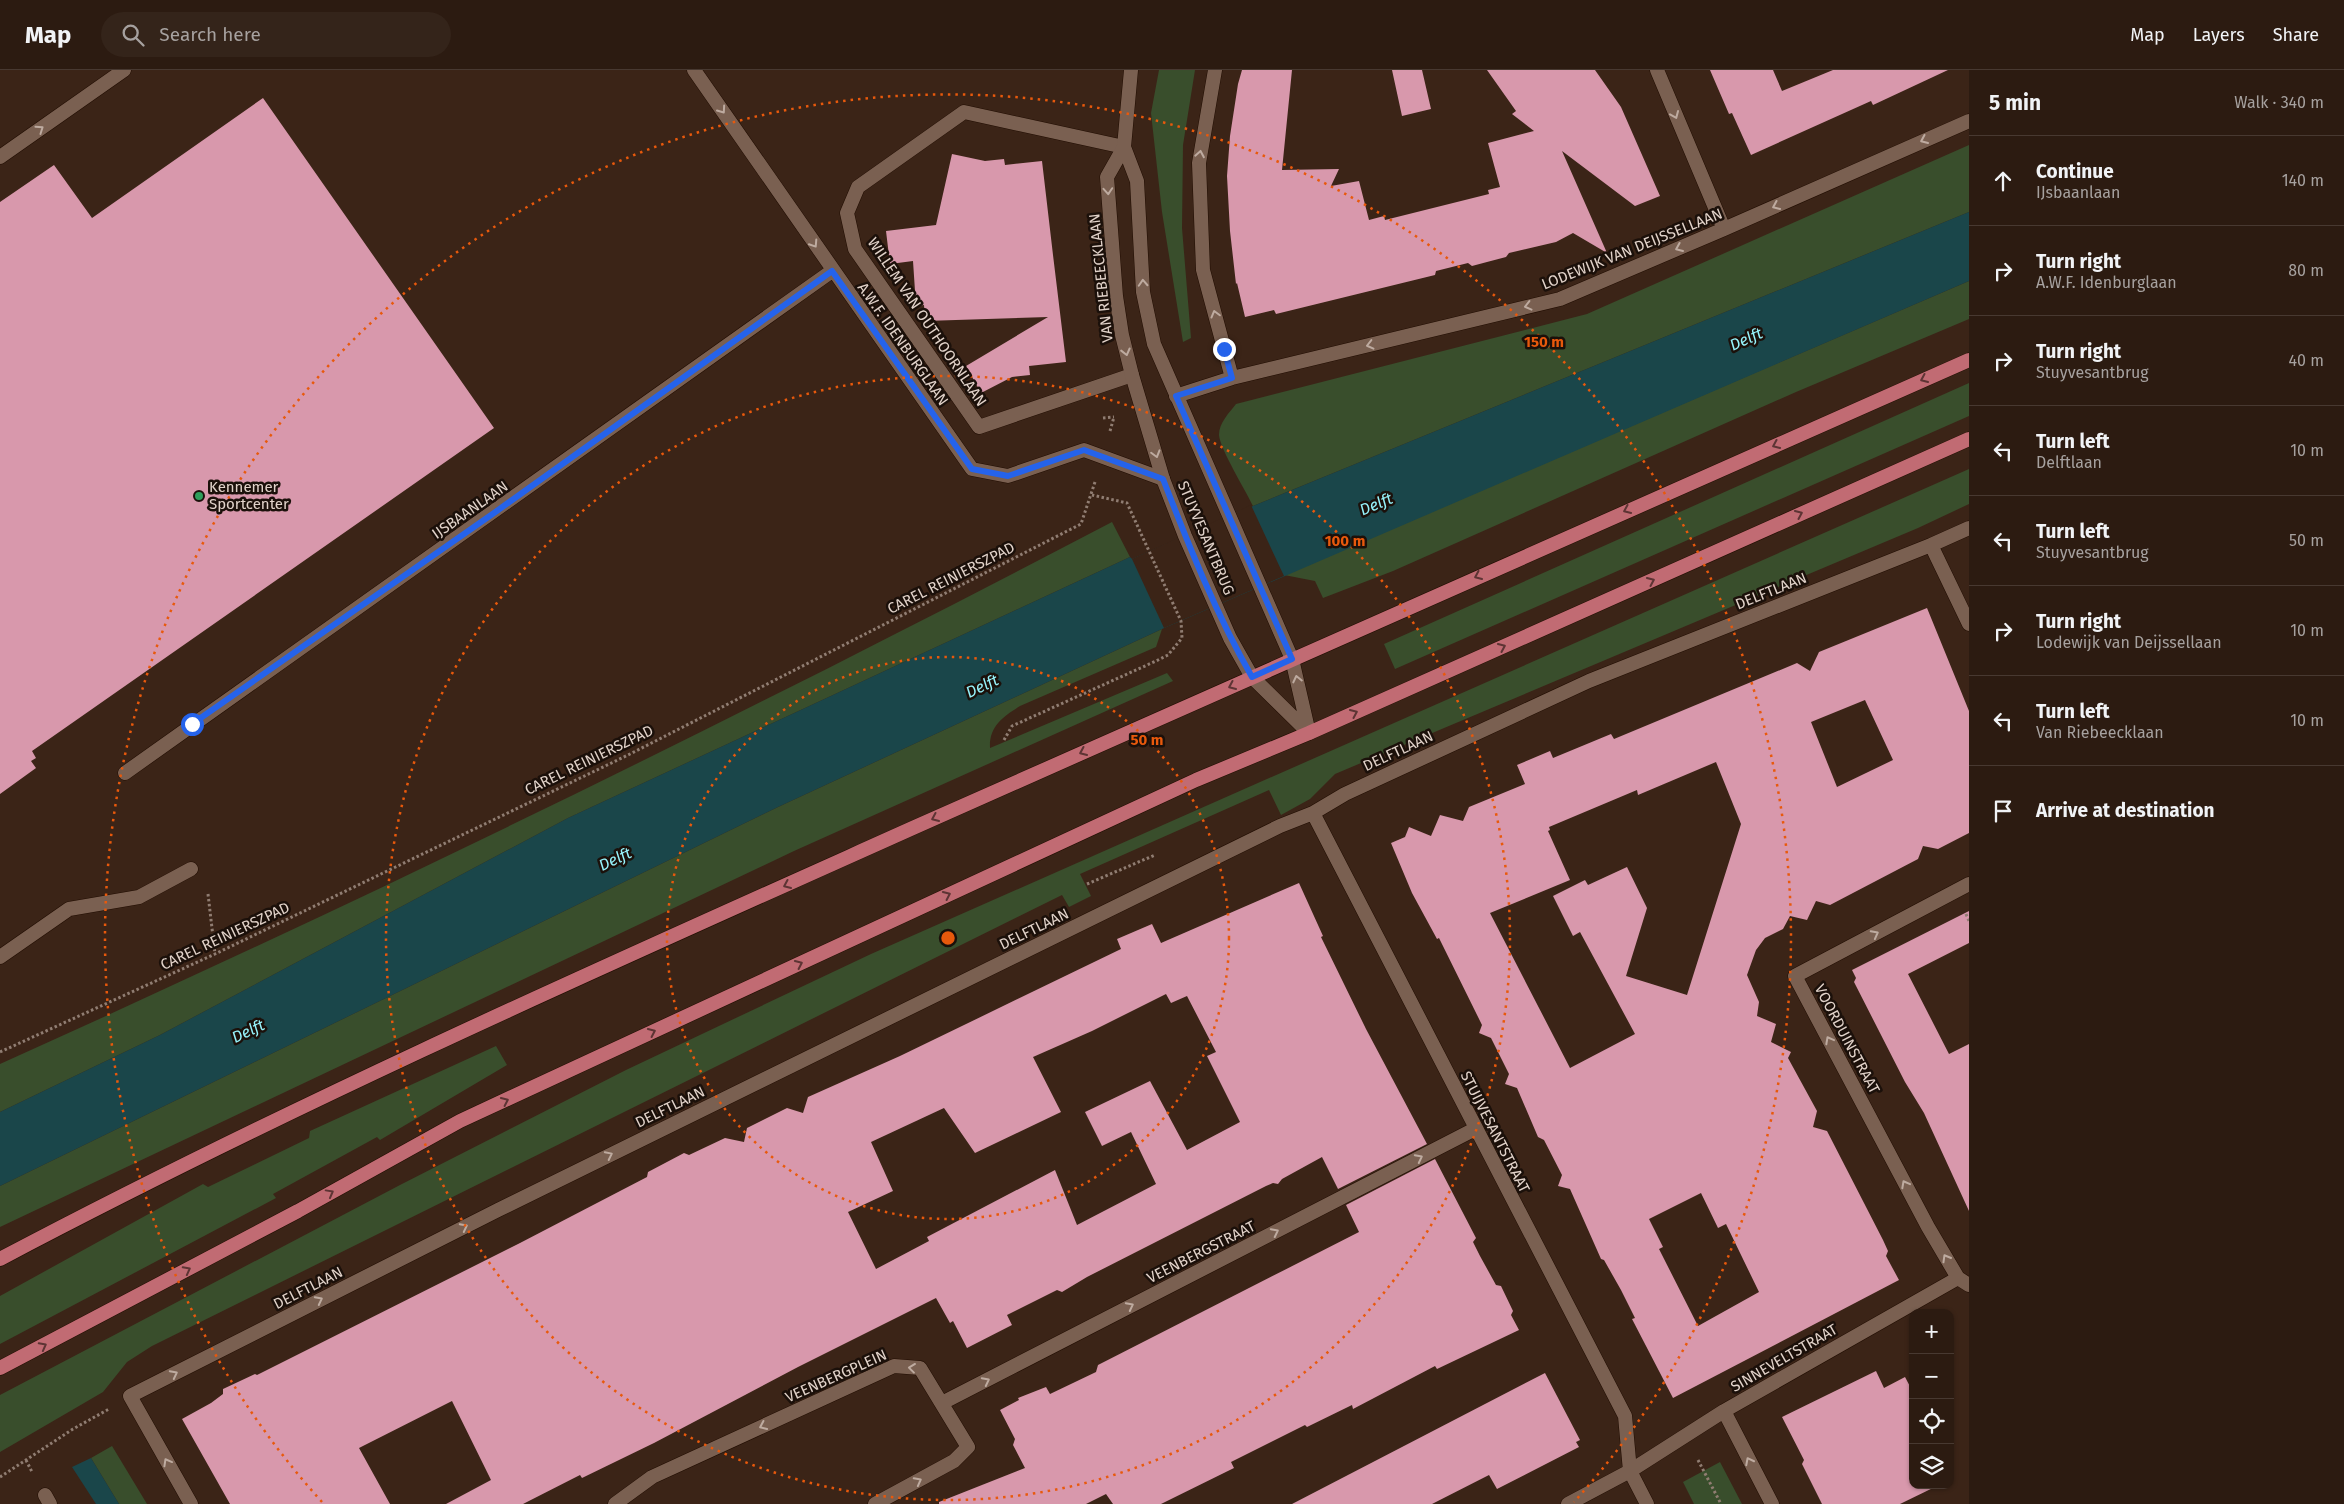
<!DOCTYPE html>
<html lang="en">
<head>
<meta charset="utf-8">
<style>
  body { margin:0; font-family:"Fira Sans",sans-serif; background:#34241a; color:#f1f3f6 }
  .controls { position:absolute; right:15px; bottom:15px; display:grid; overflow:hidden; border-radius:10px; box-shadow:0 1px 4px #0004 }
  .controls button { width:45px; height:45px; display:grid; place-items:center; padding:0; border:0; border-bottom:1px solid #483931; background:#2c1b11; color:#f1f3f6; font:25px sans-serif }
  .stop { position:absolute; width:15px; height:15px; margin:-11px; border:4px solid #2563eb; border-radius:50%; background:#fff }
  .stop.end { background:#2563eb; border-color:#fff; box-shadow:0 1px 5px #0008 }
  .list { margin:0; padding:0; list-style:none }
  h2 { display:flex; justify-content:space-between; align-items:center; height:65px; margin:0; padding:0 20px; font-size:21px }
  h2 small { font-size:16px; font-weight:400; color:#a6a19f }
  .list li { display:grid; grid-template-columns:32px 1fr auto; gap:15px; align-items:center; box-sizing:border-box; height:90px; padding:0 20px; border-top:1px solid #483931 }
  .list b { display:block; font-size:19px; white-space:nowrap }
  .list p { margin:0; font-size:16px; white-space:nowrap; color:#a6a19f }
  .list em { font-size:16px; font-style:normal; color:#a6a19f }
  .icon { flex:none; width:28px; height:28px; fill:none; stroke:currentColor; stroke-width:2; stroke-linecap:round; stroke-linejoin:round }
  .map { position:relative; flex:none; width:1969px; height:1434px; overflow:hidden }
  header { display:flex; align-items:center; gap:30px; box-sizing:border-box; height:70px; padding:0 25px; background:#2c1b11; border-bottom:1px solid #483931 }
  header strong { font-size:24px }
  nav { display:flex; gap:28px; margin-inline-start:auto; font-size:18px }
  .search { width:350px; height:45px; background:#34241a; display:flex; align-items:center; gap:12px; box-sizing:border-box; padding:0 18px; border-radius:28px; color:#a6a19f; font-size:19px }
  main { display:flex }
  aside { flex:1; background:#2c1b11 }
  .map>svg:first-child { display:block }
  .green { fill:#394e2c }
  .water { fill:#1a464a }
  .pier { fill:#3b2417 }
  .building { fill:#d898ac; fill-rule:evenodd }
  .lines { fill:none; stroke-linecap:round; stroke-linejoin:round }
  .service-casing { stroke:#210d02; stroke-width:15 }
  .minor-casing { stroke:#210d02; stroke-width:15 }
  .tertiary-casing { stroke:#210d02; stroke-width:15 }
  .primary-casing { stroke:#210d02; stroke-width:15 }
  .path { stroke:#907d72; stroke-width:3; stroke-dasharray:2.5 2.5; stroke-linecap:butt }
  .service { stroke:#7a6051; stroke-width:14 }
  .minor { stroke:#7a6051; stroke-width:14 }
  .tertiary { stroke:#7a6051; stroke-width:14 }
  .primary { stroke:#c16b73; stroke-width:14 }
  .oneway { stroke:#beaba0 }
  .oneway2 { stroke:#5d3434 }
  .route { stroke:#2563eb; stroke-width:6 }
  .ring { fill:none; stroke:#e8590c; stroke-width:2.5; stroke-dasharray:2.5 5 }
  .leisure-dot { fill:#2e9e5b; stroke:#1b100a; stroke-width:2 }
  .labels { text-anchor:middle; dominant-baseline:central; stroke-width:5; stroke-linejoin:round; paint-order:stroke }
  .street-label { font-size:15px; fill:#e2d3ca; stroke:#1b100a }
  .poi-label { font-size:15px; fill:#e2d3ca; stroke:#1b100a; text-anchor:start }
  .water-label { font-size:16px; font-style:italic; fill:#96f3fb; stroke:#1b100a }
  .centre { fill:#e8590c; stroke:#1b100a; stroke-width:2.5 }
  .ring-label { font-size:15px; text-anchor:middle; font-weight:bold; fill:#e8590c; stroke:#1b100a; stroke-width:5; stroke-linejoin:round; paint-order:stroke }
</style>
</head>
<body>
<header>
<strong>Map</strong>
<div class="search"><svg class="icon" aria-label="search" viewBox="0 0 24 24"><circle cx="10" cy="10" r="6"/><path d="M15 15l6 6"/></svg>Search here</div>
<nav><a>Map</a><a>Layers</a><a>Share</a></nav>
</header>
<main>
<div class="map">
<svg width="1969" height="1434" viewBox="0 0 1969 1434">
  <rect width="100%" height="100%" fill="#3b2417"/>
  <!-- green -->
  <path class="green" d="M1159,0H1195L1183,75L1182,158L1191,268L1183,272L1162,142L1151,43Z
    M1969,75V142L1253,436C1246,421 1220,379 1219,365C1219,353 1229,343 1236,334L1587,244Z
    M1969,211V249L1796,322L1393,501L1323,528L1315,511L1284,505Z
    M1969,313V346L1395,599L1384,574Z
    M1969,399V434L1918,458L1335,704L1310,729L1281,745L1269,720L1080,804L1091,826L1069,837L1062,825L152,1276L127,1292L103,1322L0,1382V1325L400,1115L626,1000L871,884Z
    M1112,452L1130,487L568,748L160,965L0,1042V994C376,825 747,643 1112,452Z
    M1162,559L1156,577L1020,636C1003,647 989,656 990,678L1167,603L1173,611L794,781L0,1157V1116L778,737Z
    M496,976L507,995L380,1070L377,1067L273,1124L276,1128L0,1274V1226L203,1114L208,1117L309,1068L310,1061Z
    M112,1376L147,1434H119L91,1388Z
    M1720,1392L1742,1434H1694L1683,1412Z"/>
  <!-- water -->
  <path class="water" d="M1969,142V211L1162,559L778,737L0,1116V1042L160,965L568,748L1130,487L1132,489L1253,436Z
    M91,1388L119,1434H96L72,1397Z"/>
  <!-- pier -->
  <path class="pier" d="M1251,435L1284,506L1164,558L1132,489Z"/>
  <!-- building -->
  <path class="building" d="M1242,0H1292L1282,100L1339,99L1331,116L1359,111L1369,150L1384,146L1385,150L1489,124L1488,120L1500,117L1488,73L1534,61L1512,44L1516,41L1487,0H1595L1621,37L1660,126L1635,136L1562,81L1607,183L1573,163L1556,172L1509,183L1506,187L1487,192L1472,196L1468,193L1436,201L1435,205L1276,244L1274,240L1245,247L1237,213L1236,214L1230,161L1227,106L1230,66L1238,14Z
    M1392,0H1422L1431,39L1402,46Z
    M1710,0H1773L1782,21L1833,0H1948L1873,35L1871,31L1751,85L1732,43L1729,44Z
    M263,28L494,358L32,681L36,688L31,691L36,698L0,724V132L54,95L92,148Z
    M952,84L985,91L1004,89L1005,95L1042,91L1053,185L1066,292L1029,296L1030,305L1012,307L981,323L966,296L1048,247L925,251L924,235L916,236L913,191L890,194L886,161L936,155Z
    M1927,538L1969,641V763L1938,779L1923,776L1918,789L1830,835L1816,831L1807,850L1790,846L1783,859L1765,868L1756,880L1747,905L1759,932L1757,946L1776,954L1771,972L1791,982L1788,988L1817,1041L1813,1057L1827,1061L1883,1170L1888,1181L1886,1186L1899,1210L1673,1328L1632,1249L1635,1248L1621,1220L1604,1190L1601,1189L1570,1119L1558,1116L1562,1105L1544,1070L1538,1067L1517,1018L1505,1014L1509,1004L1491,968L1479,963L1482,955L1439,868L1437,869L1412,823L1391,773L1405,767L1409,757L1431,766L1440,745L1463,751L1469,737L1525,714L1517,695L1550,681L1553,688L1611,664L1614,669L1797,593L1810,601L1819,582ZM1865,630L1893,690L1837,717L1811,652ZM1716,692L1741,754L1687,925L1626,906L1647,838L1627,797L1588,815L1585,810L1553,826L1573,866L1580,862L1635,964L1570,998L1490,843L1570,810L1548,761L1550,760L1549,757L1637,720L1638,725ZM1701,1123L1718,1158L1726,1154L1759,1222L1698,1256L1659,1179L1663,1177L1649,1149Z
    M1299,813L1323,866L1321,867L1366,959L1427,1074L1338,1119L1322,1087L1282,1109L1278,1114L1273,1113L1266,1116L1087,1207L1062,1222L1057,1220L1007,1245L1012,1255L967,1278L953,1251L950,1253L936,1228L798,1297L654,1373L582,1408L580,1405L523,1434H446L491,1410L452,1331L359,1378L390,1434H230L182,1349L211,1333L223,1324V1319L255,1304L257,1305L520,1173L647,1107L648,1102L684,1083L689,1085L725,1068L744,1072L747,1058L787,1038L803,1043L808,1027L900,986L1121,879L1117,869L1152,854L1161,873ZM1166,924L1171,933L1187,926L1216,982L1207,986L1240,1052L1187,1080L1150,1011L1085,1042L1102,1076L1131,1062L1156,1114L1077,1155L1055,1100L927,1167L929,1171L876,1199L848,1142L893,1121L871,1072L944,1038L975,1083L1061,1042L1033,987L1092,961Z
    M1969,841V873L1908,904L1949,984L1969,974V1141L1924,1043L1905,1012L1854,912L1856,908L1852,900Z
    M1435,1089L1476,1168L1473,1172L1480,1186L1496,1215L1501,1216L1513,1241L1511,1245L1519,1260L1437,1299L1435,1296L1353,1339L1352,1335L1307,1357L1305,1355L1231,1392L1234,1398L1161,1434H1113L1106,1424L1086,1434H939V1432L1025,1398L1013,1375L1015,1369L1000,1340L1019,1330L1018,1328L1046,1317L1050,1324L1096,1302L1098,1295L1359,1162L1346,1135Z
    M1876,1301L1884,1318L1905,1307L1913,1322V1415H1939L1900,1434H1822L1802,1394L1804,1390L1782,1347Z
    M1545,1303L1580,1370L1576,1372L1579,1377L1497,1419L1489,1405L1432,1434H1292Z"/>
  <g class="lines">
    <defs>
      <path id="service" d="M694,0L972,399L1008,406L1084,380L1163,409
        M1124,77L964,42L858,117L847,143L855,179L979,357L1132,305
        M0,87L124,0
        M125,703L832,201
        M0,887L69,839L139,827L191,799
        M45,1425L50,1434"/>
      <path id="minor" d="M1215,0L1199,93L1203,200L1232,308
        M1657,0L1724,159
        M1176,326L1232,308L1560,229L1724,159L1969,51
        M1931,475L1969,554
        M1313,743L1625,1346L1630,1401L1647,1434
        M1969,814L1795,906L1928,1157L1958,1208L1969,1215
        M942,1333L1475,1059
        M1724,1341L1772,1434
        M191,1434L130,1326L498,1140L1280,756L1313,743L1345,724L1589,611L1931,475L1969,458
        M615,1434L652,1407L894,1296L920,1298L968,1377L954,1391L875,1434
        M1568,1434L1630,1401L1724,1341L1958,1208"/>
      <path id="tertiary" d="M1131,0L1124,77L1107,107L1116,226L1122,265L1132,305L1163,409L1185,466L1230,568L1252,607L1309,663
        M1124,77L1137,111L1143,222L1154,274L1292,589L1309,663"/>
      <path id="primary" d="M0,1189C299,1031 607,895 915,757C1266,601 1617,445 1969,290
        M0,1298L298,1141L460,1051L1196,710L1309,663L1969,369"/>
    </defs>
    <!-- service casing -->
    <use href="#service" class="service-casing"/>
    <!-- minor casing -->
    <use href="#minor" class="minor-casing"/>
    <!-- tertiary casing -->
    <use href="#tertiary" class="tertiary-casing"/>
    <!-- primary casing -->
    <use href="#primary" class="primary-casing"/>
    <!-- path -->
    <path class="path" d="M1103,348L1114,347
      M1110,361L1114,347
      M1004,670L1012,656L1156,591L1168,585L1182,568L1181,551L1127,433L1092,425
      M1087,814L1155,785
      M208,824L215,884
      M1966,844L1969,851
      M0,982L215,884L628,685L1081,454L1095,412
      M26,1390L32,1402
      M1698,1390L1721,1434
      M0,1407L73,1359L109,1339"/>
    <!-- service -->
    <use href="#service" class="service"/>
    <!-- minor -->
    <use href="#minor" class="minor"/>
    <!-- tertiary -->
    <use href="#tertiary" class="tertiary"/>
    <!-- primary -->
    <use href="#primary" class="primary"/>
  </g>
  <!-- one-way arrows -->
  <defs><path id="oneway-chevron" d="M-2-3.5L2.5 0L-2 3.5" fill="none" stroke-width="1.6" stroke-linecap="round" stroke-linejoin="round" transform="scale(1.25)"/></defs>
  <g class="oneway">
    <use href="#oneway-chevron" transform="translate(722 40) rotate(55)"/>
    <use href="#oneway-chevron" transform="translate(1675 45) rotate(67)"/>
    <use href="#oneway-chevron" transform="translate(40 59) rotate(-35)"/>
    <use href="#oneway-chevron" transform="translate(1924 70) rotate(156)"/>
    <use href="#oneway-chevron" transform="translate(1200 84) rotate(-80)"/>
    <use href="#oneway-chevron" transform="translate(1108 121) rotate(86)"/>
    <use href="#oneway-chevron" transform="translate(1776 136) rotate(156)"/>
    <use href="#oneway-chevron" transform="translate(814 174) rotate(57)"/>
    <use href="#oneway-chevron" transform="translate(1679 178) rotate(157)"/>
    <use href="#oneway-chevron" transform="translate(1143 213) rotate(-93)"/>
    <use href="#oneway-chevron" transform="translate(1528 236) rotate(166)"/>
    <use href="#oneway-chevron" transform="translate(1215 244) rotate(-105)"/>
    <use href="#oneway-chevron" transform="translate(1370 275) rotate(166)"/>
    <use href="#oneway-chevron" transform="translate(1126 282) rotate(76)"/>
    <use href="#oneway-chevron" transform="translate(1156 384) rotate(74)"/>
    <use href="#oneway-chevron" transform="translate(1297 609) rotate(-103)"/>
    <use href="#oneway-chevron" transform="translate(1875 864) rotate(-28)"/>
    <use href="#oneway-chevron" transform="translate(1829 970) rotate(-118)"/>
    <use href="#oneway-chevron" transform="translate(609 1085) rotate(-26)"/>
    <use href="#oneway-chevron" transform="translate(1419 1088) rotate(-27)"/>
    <use href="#oneway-chevron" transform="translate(1905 1114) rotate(-118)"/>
    <use href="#oneway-chevron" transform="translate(464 1157) rotate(-27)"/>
    <use href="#oneway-chevron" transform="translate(1275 1162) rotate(-27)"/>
    <use href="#oneway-chevron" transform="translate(1946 1188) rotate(-120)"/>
    <use href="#oneway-chevron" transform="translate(319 1230) rotate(-27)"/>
    <use href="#oneway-chevron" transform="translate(1130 1236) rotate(-27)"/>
    <use href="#oneway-chevron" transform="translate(912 1298) rotate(-173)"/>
    <use href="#oneway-chevron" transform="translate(174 1304) rotate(-27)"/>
    <use href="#oneway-chevron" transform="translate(986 1311) rotate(-27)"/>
    <use href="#oneway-chevron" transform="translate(763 1356) rotate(155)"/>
    <use href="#oneway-chevron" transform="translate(1749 1391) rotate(-117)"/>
    <use href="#oneway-chevron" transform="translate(167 1392) rotate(-119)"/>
    <use href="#oneway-chevron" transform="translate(918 1411) rotate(-28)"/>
  </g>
  <g class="oneway2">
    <use href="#oneway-chevron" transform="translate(1924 309) rotate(156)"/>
    <use href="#oneway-chevron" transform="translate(1776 375) rotate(156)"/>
    <use href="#oneway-chevron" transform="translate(1627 440) rotate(156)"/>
    <use href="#oneway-chevron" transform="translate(1799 444) rotate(-24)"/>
    <use href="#oneway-chevron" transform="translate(1478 506) rotate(156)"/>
    <use href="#oneway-chevron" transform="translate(1651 511) rotate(-24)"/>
    <use href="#oneway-chevron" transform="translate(1502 577) rotate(-24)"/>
    <use href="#oneway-chevron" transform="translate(1232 616) rotate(156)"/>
    <use href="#oneway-chevron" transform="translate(1354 643) rotate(-24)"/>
    <use href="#oneway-chevron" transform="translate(1083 682) rotate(156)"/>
    <use href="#oneway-chevron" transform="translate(935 748) rotate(156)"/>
    <use href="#oneway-chevron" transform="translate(787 815) rotate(156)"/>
    <use href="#oneway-chevron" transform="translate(947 825) rotate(-25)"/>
    <use href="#oneway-chevron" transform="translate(799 894) rotate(-25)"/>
    <use href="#oneway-chevron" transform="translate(652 962) rotate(-25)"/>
    <use href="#oneway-chevron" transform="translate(505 1031) rotate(-25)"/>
    <use href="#oneway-chevron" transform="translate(330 1123) rotate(-29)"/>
    <use href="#oneway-chevron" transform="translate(187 1200) rotate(-28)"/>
    <use href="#oneway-chevron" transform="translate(43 1276) rotate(-28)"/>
  </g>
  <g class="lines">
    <!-- route -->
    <path class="route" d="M192,654L494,443L832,201L972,399L1008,406L1084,380L1163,409C1189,476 1216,544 1252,607L1292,589L1176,326L1232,308L1224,279"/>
  </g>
  <!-- distance rings -->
  <g class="ring">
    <circle cx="948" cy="868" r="281"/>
    <circle cx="948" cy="868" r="562"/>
    <path d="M322 1432A843 843 0 1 1 1574 1432"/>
  </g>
  <!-- markers -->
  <circle class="leisure-dot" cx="199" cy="426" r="5"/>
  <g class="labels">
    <!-- street labels -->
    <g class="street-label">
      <text transform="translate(1632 179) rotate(-22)">LODEWIJK VAN DEIJSSELLAAN</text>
      <text transform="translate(1101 208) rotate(-96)">VAN RIEBEECKLAAN</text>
      <text transform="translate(927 252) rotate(56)">WILLEM VAN OUTHOORNLAAN</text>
      <text transform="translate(903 274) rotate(55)">A.W.F. IDENBURGLAAN</text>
      <text transform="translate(470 440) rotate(-35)">IJSBAANLAAN</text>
      <text transform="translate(1206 468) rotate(67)">STUYVESANTBRUG</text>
      <text transform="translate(951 508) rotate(-27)">CAREL REINIERSZPAD</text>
      <text transform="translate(1771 521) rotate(-22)">DELFTLAAN</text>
      <text transform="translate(1398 681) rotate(-25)">DELFTLAAN</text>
      <text transform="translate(589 690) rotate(-26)">CAREL REINIERSZPAD</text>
      <text transform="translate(1034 859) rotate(-26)">DELFTLAAN</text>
      <text transform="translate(225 866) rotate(-25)">CAREL REINIERSZPAD</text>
      <text transform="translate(1847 969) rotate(62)">VOORDUINSTRAAT</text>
      <text transform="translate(670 1037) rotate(-26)">DELFTLAAN</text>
      <text transform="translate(1495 1062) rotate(63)">STUIJVESANTSTRAAT</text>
      <text transform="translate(1201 1182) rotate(-27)">VEENBERGSTRAAT</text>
      <text transform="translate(308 1218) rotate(-27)">DELFTLAAN</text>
      <text transform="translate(1784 1288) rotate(-30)">SINNEVELTSTRAAT</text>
      <text transform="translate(836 1306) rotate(-24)">VEENBERGPLEIN</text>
    </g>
    <!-- poi labels -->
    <g class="poi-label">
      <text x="209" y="417">Kennemer<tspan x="209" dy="17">Sportcenter</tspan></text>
    </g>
    <!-- water labels -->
    <g class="water-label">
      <text transform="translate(1746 269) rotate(-24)">Delft</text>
      <text transform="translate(1376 434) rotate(-23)">Delft</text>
      <text transform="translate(982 616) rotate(-25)">Delft</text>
      <text transform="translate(615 789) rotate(-25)">Delft</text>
      <text transform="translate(248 961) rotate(-25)">Delft</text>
    </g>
  </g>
  <circle cx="948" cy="868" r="8" class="centre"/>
  <g class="ring-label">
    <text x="1544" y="277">150 m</text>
    <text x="1345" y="476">100 m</text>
    <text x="1147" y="675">50 m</text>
  </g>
</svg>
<div class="controls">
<button>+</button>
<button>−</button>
<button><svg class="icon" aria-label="locate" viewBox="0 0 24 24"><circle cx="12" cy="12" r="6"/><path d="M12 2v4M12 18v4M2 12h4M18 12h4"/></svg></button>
<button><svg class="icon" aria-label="layers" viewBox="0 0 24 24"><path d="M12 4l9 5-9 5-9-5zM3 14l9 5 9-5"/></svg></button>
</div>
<div class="stop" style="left:192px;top:654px"></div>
<div class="stop end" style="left:1224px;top:279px"></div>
</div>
<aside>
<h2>5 min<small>Walk · 340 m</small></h2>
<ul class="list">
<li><svg class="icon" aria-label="ahead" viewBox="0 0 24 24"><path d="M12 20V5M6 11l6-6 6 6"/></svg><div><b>Continue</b><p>IJsbaanlaan</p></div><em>140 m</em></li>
<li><svg class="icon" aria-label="right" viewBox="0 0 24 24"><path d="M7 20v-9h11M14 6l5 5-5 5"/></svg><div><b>Turn right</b><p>A.W.F. Idenburglaan</p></div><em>80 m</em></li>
<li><svg class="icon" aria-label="right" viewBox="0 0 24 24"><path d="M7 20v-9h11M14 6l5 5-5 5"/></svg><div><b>Turn right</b><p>Stuyvesantbrug</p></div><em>40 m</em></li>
<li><svg class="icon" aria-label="left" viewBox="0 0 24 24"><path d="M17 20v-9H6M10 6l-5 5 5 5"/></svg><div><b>Turn left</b><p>Delftlaan</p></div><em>10 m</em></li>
<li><svg class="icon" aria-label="left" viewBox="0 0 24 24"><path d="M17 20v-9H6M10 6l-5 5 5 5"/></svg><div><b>Turn left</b><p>Stuyvesantbrug</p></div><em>50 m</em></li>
<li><svg class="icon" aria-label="right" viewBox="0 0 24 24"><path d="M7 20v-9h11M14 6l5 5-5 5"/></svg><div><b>Turn right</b><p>Lodewijk van Deijssellaan</p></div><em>10 m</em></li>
<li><svg class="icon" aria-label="left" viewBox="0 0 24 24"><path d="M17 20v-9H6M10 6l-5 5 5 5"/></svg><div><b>Turn left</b><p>Van Riebeecklaan</p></div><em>10 m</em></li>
<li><svg class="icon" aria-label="arrive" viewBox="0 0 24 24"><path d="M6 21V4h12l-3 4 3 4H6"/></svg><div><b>Arrive at destination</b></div></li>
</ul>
</aside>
</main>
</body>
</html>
